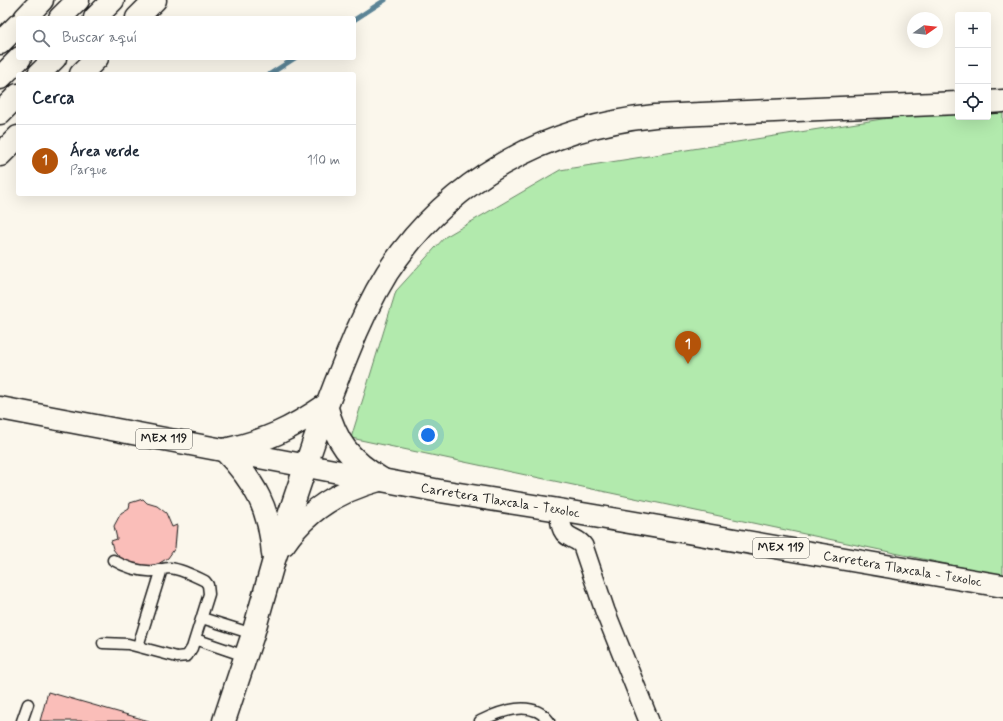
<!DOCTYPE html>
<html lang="es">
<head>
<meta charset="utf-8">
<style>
  body { margin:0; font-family:Mynerve,sans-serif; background:#f6f6f7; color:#1f2937 }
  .controls { position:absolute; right:12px; top:12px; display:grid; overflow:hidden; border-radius:4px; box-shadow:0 4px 16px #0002 }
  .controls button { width:36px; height:36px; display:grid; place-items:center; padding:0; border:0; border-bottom:1px solid #e0e1e3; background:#fff; color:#1f2937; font:20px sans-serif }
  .compass { position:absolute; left:907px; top:12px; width:36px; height:36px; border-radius:50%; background:#fff; box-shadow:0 4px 16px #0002; rotate:76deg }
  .you { position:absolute; left:428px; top:435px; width:14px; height:14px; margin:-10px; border:3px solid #fff; border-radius:50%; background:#1a73e8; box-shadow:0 0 0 6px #1a73e833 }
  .badge { display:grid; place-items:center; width:26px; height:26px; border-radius:50%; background:#b45309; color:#fff; font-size:13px; font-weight:700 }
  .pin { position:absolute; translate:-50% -33px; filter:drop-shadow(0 1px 2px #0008) }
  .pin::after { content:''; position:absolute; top:21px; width:14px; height:12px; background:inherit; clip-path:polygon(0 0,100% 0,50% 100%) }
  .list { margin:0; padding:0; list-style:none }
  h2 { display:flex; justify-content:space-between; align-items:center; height:52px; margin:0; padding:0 16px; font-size:17px }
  h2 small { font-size:13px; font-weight:400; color:#747a83 }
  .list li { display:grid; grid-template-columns:26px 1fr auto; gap:12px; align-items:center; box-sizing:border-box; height:72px; padding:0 16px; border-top:1px solid #e0e1e3 }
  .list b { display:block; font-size:15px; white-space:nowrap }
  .list p { margin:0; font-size:13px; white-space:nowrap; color:#747a83 }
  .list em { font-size:13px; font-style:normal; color:#747a83 }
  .icon { flex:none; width:22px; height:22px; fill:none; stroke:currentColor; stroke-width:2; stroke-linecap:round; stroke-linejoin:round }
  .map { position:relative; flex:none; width:1003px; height:721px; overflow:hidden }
  .search { position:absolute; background:#fff; box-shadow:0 4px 16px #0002; left:16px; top:16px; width:340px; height:44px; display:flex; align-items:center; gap:10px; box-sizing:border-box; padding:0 14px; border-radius:4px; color:#747a83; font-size:15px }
  .panel { position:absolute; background:#fff; box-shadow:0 4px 16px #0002; left:16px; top:72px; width:340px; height:124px; border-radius:4px }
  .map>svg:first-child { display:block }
  .green { fill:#b2eaad; stroke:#678364 }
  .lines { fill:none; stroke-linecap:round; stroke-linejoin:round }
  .stream { stroke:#5b8496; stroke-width:5 }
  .building { fill:#fabeb9; stroke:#1c1c1c }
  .lane-casing { stroke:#1c1c1c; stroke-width:13 }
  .street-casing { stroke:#1c1c1c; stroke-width:22 }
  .secondary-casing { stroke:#1c1c1c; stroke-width:25 }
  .primary-casing { stroke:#1c1c1c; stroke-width:25 }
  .highway-casing { stroke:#1c1c1c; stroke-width:25 }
  .lane { stroke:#fbf7ec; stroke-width:10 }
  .street { stroke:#fbf7ec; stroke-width:19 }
  .secondary { stroke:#fbf7ec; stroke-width:22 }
  .primary { stroke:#fbf7ec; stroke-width:22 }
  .highway { stroke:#fbf7ec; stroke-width:22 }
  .labels { text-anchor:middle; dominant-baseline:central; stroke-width:3; stroke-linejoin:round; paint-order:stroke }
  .shield { fill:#fbf7ec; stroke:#5f5e5a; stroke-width:1 }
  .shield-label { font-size:12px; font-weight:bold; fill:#1c1c1c }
  .street-label { font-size:13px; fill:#1c1c1c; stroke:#fbf7ec }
</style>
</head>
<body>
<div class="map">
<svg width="1003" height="721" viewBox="0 0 1003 721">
  <rect width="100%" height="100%" fill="#fbf7ec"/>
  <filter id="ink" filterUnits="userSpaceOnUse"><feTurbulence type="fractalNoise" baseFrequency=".025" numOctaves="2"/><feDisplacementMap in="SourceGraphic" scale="8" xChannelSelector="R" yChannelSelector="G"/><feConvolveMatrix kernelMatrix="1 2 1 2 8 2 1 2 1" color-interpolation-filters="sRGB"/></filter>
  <g filter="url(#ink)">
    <!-- green -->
    <path class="green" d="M988,102L1003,104V576L351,438L396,291L445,237L560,170L958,107V117H988Z"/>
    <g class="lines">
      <!-- stream -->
      <path class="stream" d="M354,20L385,0
        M270,74L295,58"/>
    </g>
    <!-- building -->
    <path class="building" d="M143,499L147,503L157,506L166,513L172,527L177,525L175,548L168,558L158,564L143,567L130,564L119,557L113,549L111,541L117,539L114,526L121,513L129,508L130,503Z
      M48,692L149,721H40Z"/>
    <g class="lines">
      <defs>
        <path id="lane" d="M202,618L253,634
          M195,639L245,656
          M103,643L128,644L177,657L187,656L192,648L209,594L208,585L205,581C197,577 179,569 170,568C165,568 159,570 154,571C139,572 125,567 113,560
          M138,646L162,569
          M22,721L28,704
          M480,721C501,711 532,699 549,721"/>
        <path id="street" d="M559,510C560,516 560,524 563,530C567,539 578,538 583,546L605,611L649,721"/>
        <path id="secondary" d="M988,102L1003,101
          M326,405C336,442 349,460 383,480
          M224,450C266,441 291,429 326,405
          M306,465C318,428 332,391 347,355C358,327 371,299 387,273C448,180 545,127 655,116L958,103"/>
        <g id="primary">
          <path id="s1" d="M0,408L440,491L559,510L1003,586"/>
          <path d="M224,450C255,482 270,509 273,554"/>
          <path d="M284,544C307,510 341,490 379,480"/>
          <path d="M224,721L253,634L274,560L306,465"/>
        </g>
        <path id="highway" d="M25,18L42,0
          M60,18L78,0
          M95,18L113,0
          M137,18L155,0
          M0,43L18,25
          M39,74L55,58
          M81,74L97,58
          M0,78L20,58
          M0,113L18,95
          M0,155L18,137"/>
      </defs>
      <!-- lane casing -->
      <use href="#lane" class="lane-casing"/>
      <!-- street casing -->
      <use href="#street" class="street-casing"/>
      <!-- secondary casing -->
      <use href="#secondary" class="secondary-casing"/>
      <!-- primary casing -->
      <use href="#primary" class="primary-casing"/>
      <!-- highway casing -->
      <use href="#highway" class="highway-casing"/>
      <!-- lane -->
      <use href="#lane" class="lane"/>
      <!-- street -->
      <use href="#street" class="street"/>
      <!-- secondary -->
      <use href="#secondary" class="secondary"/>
      <!-- primary -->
      <use href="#primary" class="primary"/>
      <!-- highway -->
      <use href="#highway" class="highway"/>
    </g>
  </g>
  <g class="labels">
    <!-- shield labels -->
    <g class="shield">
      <rect x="136" y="429" width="56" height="20" rx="3"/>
      <rect x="753" y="538" width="56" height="20" rx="3"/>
    </g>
    <g class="shield-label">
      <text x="164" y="439">MEX 119</text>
      <text x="781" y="548">MEX 119</text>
    </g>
    <!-- street labels -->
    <g class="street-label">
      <text stroke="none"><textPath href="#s1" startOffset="509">Carretera Tlaxcala - Texoloc</textPath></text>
      <text stroke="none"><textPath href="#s1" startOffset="917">Carretera Tlaxcala - Texoloc</textPath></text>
    </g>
  </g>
</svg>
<div class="controls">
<button>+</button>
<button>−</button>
<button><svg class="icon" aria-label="locate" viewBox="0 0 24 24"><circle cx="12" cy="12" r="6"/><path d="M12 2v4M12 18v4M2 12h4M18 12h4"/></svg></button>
</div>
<svg class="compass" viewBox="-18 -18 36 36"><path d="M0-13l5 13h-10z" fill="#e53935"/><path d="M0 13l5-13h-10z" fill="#747a83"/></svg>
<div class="you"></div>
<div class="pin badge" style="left:688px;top:364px">1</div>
<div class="search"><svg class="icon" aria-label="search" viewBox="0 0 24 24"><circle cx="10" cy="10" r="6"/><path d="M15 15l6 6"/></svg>Buscar aquí</div>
<section class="panel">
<h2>Cerca<small></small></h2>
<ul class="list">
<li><span class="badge">1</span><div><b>Área verde</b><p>Parque</p></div><em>110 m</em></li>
</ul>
</section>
</div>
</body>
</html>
